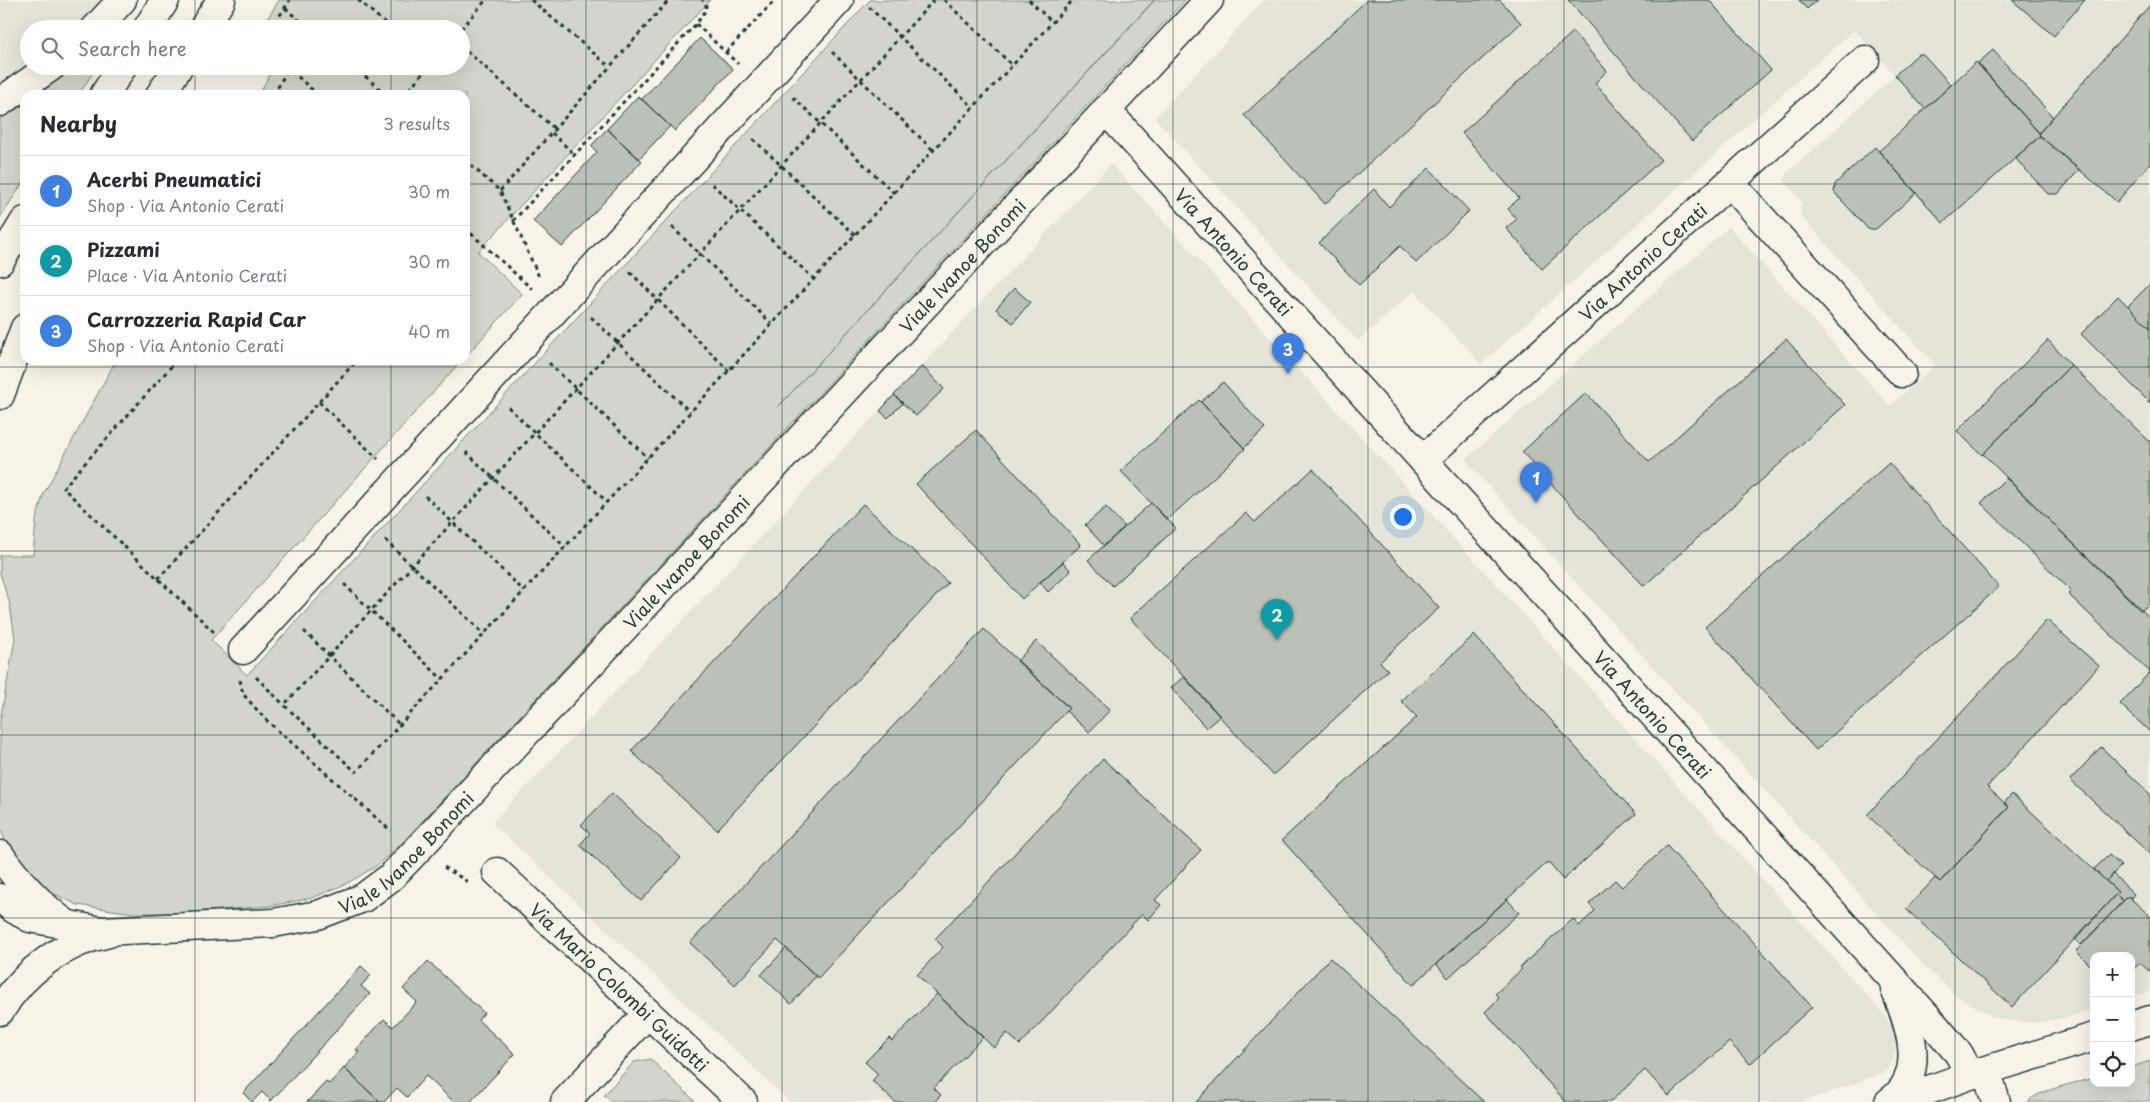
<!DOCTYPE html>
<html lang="en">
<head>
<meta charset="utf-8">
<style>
  body { margin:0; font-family:"Playpen Sans",sans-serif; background:#f7f7f7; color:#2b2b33 }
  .controls { position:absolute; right:15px; bottom:15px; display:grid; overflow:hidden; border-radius:10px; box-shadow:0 5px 20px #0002 }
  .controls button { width:45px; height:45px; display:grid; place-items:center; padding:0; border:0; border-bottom:1px solid #e1e1e2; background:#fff; color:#2b2b33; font:25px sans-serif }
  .you { position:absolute; left:1402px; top:516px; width:18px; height:18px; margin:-12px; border:4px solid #fff; border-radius:50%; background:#1a73e8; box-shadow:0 0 0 8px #1a73e833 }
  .badge { display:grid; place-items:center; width:32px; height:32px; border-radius:50%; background:#111827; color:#fff; font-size:16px; font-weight:700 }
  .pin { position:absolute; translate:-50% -41px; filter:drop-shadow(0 1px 2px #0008) }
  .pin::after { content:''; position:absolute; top:26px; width:18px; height:15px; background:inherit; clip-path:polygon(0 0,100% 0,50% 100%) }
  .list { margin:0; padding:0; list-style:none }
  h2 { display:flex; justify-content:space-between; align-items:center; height:65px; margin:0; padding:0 20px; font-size:21px }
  h2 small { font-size:16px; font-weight:400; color:#7c7c81 }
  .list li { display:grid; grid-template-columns:32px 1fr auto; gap:15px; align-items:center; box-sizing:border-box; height:70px; padding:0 20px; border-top:1px solid #e1e1e2 }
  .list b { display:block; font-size:19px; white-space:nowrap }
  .list p { margin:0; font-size:16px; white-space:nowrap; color:#7c7c81 }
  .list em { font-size:16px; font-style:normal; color:#7c7c81 }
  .icon { flex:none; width:28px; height:28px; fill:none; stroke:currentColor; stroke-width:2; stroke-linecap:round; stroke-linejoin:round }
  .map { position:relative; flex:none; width:2150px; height:1102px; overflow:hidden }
  .search { position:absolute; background:#fff; box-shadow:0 5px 20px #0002; left:20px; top:20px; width:450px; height:55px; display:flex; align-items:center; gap:12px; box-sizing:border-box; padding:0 18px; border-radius:28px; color:#7c7c81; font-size:19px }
  .panel { position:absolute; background:#fff; box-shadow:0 5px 20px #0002; left:20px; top:90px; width:450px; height:275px; border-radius:15px }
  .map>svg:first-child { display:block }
  .built { fill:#e5e4d9 }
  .green { fill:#d3d5ca; stroke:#79897f }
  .building { fill:#bbc1b6; stroke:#1f3d34 }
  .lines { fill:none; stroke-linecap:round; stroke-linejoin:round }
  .minor-casing { stroke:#1f3d34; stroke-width:31 }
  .highway-casing { stroke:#1f3d34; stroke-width:31 }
  .path { stroke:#1f3d34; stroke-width:3; stroke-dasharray:4 4; stroke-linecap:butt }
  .minor { stroke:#f7f3e8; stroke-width:28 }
  .highway { stroke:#f7f3e8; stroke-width:28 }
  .grid { fill:none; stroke:#1f3d34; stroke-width:1; stroke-opacity:0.55 }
  .labels { text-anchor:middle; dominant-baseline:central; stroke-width:4; stroke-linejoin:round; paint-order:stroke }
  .street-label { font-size:18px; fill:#1f3d34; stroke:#f7f3e8 }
</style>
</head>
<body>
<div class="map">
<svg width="2150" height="1102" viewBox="0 0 2150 1102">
  <rect width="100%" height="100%" fill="#f7f3e8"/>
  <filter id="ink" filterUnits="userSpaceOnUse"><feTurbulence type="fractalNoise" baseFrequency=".02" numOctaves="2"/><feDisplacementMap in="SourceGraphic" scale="10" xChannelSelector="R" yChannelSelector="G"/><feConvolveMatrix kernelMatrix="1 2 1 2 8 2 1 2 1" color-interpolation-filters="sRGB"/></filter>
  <g filter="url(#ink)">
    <!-- built -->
    <path class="built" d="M0,0H107L78,29H29V66L0,87Z
      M1264,0H2150V991L2131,997V956H2094V1009L2069,1017L2035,1023L2012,1021L1993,1017L1957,996L1926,968L1465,460L1729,227L1890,406L1935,365L1800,215L1801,201L1784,181L1785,175L1895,75L1854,30L1481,364L1414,291L1358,341L1155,118Z
      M1111,164L1501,590L1884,1014L1892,1027L1896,1040L1894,1058L1886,1072L1803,1102H790L492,823Z"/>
    <!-- green -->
    <path class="green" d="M279,0H710L478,252L522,294L465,357V95H259L270,73L263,66H461V29H261Z
      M870,0H1154L778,407L1155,0H1185L403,842L375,867L346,884L312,898L270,906L178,913H133L78,905L52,893L42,886L9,849L0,829V721L15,639L10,605L0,573V555H33L36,521L43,495L116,360H462L211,640L247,675Z
      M75,66H97L79,95H38Z
      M25,104V179L0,218V119Z
      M650,1059L696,1102H612L604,1095L634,1062Z
      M2150,1061V1100L2143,1102H2028C2035,1091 2079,1082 2094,1078V1083H2131V1067Z"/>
    <!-- building -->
    <path class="building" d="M1367,0H1500L1521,23L1325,204L1244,115Z
      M1568,0H1709L1771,70L1692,141Z
      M1799,0H1817L1807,9Z
      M2012,0H2085L2054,36Z
      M2150,5V163L2117,202L2040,136L2039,133Z
      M1573,32L1607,71L1595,83L1661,160L1542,269L1506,228L1517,219L1508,209L1519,198L1462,133Z
      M700,38L733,69L675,131L642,99Z
      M1993,50L2053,117L2039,133L1978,63Z
      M1918,54H1923L1951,85L1925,109L1895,75Z
      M1976,62L2039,133L2040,136L1943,223L1879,151Z
      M638,96L670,126L639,159L607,129Z
      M607,129L642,161L562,247L533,221L597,152L591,146Z
      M2040,136L2079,170L2058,194H2048L2015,158Z
      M1875,147L1916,193L1876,229H1868L1834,192L1835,184Z
      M1429,168L1469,211L1416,263L1400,246L1359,285L1319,243L1374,189L1389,207Z
      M2150,284V328L2128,306Z
      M1014,288L1030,302L1013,323L996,309Z
      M2118,296L2150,328V403L2081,334Z
      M1786,339L1845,405L1644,586L1522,452L1586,393L1649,462Z
      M2048,340L2071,365L1982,455L1957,431Z
      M2071,365L2150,442V603L2141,611L1983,454Z
      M922,366L944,389L916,416L894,395Z
      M1223,382L1265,429L1244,448L1201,402Z
      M894,395L903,403L888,418L880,411Z
      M1199,400L1245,449L1167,520L1121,471Z
      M976,430L1081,545L1022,599L916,484Z
      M1889,463L1999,587L1816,750L1705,627Z
      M1313,469L1439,608L1380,662L1388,670L1273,775L1130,618L1246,513L1255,522Z
      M2006,478L2150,618V672L2068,594L2071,591L1981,503Z
      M1151,503L1176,528L1113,586L1088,560Z
      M863,504L948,583L717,830L631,751Z
      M1106,507L1125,527L1104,546L1085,525Z
      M1063,562L1071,571L1048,592L1040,582Z
      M2047,620L2099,666L1987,787L2009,807L1940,882L1867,815Z
      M984,629L1069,708L818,978L777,940L735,985L690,943Z
      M1474,635L1636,814L1563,880L1548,862L1413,985L1282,840L1417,717L1401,701Z
      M1036,641L1110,710L1089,732L1066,711L1069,708L1017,661Z
      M2150,672V732L2120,704Z
      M1184,676L1220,716L1206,728L1171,688Z
      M2101,747L2150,794V854L2070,780Z
      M1103,759L1201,850L1155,900L1161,905L1148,920L1142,914L1020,1045L1007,1033L994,1048L917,975L943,947L935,939Z
      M612,793L681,858L641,901L580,845L590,833L581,825Z
      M2012,794L2118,892L2012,1007L1906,909L1935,878L1940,882L2009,807L2004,803Z
      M1667,846L1812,1007L1750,1064L1729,1042L1669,1096L1645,1070L1610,1102H1566L1485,1012L1499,998L1495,994L1522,969L1520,967L1573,919L1579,926L1595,911L1589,904L1615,880L1622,887Z
      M2109,855L2121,866L2106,881L2094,869Z
      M2113,874L2134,894L2131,898L2128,896L2123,901L2116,894L2118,892L2106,881Z
      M2116,894L2123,901L2081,945L2075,940Z
      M2128,896L2150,916V970L2149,971L2140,963L2131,972V956H2094V969L2076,951Z
      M1507,899L1519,913L1448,978L1436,964Z
      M786,948L816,976L791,1004L761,975Z
      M1330,958L1484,1102H1196Z
      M428,961L484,1013L478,1020L515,1054L470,1102H454L426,1076L407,1097L397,1088L384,1102H380L344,1068L359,1052L356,1050L384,1019L393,1027L417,1002L403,989Z
      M361,966L371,975L361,986L370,994L271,1101L262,1092L252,1102L243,1093Z
      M937,994L983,1037L934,1088L941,1095L934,1102H895L872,1081L878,1074L865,1062L889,1038L892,1041Z
      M344,1068L380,1102H307L326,1082L329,1084Z"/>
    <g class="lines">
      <defs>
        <g id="minor">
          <path id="s1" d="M1106,110L1930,1020L1959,1054L1970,1075"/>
          <path d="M1730,183L1902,373"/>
          <path id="s2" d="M1423,460L1865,60"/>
          <path d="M243,650L839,0"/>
          <path d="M0,855C14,877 46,911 68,925"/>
          <path id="s3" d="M497,872L743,1102"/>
          <path id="s4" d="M0,898L14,909L30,918L102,931L273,923L318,915L363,898L391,877L417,850L1209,0"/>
          <path d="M0,1011C23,972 64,942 109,933"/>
          <path d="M2131,1026L2150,1020"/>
          <path d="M1986,1070L1996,1102"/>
          <path d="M565,1102L648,1013"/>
          <path d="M1889,1102C1929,1075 1909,1024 1895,989"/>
          <path d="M1896,1102L1970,1075L2094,1037"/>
        </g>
        <path id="highway" d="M95,29L122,0
          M147,29L165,0
          M203,29L221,0
          M104,95L123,66
          M160,95L179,66
          M0,102L52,66
          M0,261L25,221
          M0,395L25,328"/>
      </defs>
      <!-- minor casing -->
      <use href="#minor" class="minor-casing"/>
      <!-- highway casing -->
      <use href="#highway" class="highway-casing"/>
      <!-- path -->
      <path class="path" d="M358,0L392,29
        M531,0L610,67
        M934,0L284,705L356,772L1073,0
        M944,0L1012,65
        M1029,0L1052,22
        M869,7L973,107
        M285,8L309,29
        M696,24L738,64
        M271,29L290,0
        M461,29L486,0
        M461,46L555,129
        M726,52L775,0
        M832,52L933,150
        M286,66L318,95
        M353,66L387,95
        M274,95L288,68
        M404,95L429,66
        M793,97L894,193
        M552,133L575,155
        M753,139L855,235
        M465,160L500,191L540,279
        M712,184L814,279
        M500,191L669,0
        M513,221L696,24L706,10V4L702,0
        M672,227L772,324
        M465,228L532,289
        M465,241L472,234
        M630,272L729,371
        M591,317L690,412
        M177,360L63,488L216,634
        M549,363L648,458
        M319,402L378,459
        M508,407L607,502
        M466,452L565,547
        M425,496L524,591
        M385,540L484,634
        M158,579L357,360
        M344,584L442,679
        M304,631L400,725
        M256,677L284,705
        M240,680L243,694L265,719L391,831
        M444,867L468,882"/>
      <!-- minor -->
      <use href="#minor" class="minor"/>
      <!-- highway -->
      <use href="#highway" class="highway"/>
    </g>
  </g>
  <!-- grid -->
  <path class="grid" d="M195,0V29M391,0V29M586,0V1102M782,0V1102M977,0V1102M1173,0V1102M1368,0V1102M1564,0V1102M1759,0V1102M1955,0V1102M195,66V95M391,66V95M0,184H25M465,184H2150M195,360V1102M391,360V1102M0,367H2150M0,551H2150M0,735H2150M0,918H2150"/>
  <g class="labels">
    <!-- street labels -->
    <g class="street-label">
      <text stroke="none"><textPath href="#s1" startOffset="191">Via Antonio Cerati</textPath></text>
      <text stroke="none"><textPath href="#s2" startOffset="296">Via Antonio Cerati</textPath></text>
      <text stroke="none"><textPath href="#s4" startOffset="1246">Viale Ivanoe Bonomi</textPath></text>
      <text stroke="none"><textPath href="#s4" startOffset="841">Viale Ivanoe Bonomi</textPath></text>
      <text stroke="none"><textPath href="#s1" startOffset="815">Via Antonio Cerati</textPath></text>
      <text stroke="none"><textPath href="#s4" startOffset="436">Viale Ivanoe Bonomi</textPath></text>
      <text stroke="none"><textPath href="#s3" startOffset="168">Via Mario Colombi Guidotti</textPath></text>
    </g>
  </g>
</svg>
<div class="controls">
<button>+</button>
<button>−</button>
<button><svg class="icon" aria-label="locate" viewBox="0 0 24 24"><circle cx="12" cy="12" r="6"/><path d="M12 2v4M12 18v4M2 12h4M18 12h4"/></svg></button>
</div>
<div class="you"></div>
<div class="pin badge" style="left:1536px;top:503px;background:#3f7fe0">1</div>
<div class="pin badge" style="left:1277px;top:640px;background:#0f9aa8">2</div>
<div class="pin badge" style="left:1288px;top:374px;background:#3f7fe0">3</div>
<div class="search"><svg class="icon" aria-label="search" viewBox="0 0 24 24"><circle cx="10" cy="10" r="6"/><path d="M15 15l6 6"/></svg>Search here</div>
<section class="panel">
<h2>Nearby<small>3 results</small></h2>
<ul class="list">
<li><span class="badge" style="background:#3f7fe0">1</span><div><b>Acerbi Pneumatici</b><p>Shop · Via Antonio Cerati</p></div><em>30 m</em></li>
<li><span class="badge" style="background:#0f9aa8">2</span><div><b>Pizzami</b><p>Place · Via Antonio Cerati</p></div><em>30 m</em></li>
<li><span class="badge" style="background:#3f7fe0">3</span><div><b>Carrozzeria Rapid Car</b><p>Shop · Via Antonio Cerati</p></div><em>40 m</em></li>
</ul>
</section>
</div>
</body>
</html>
